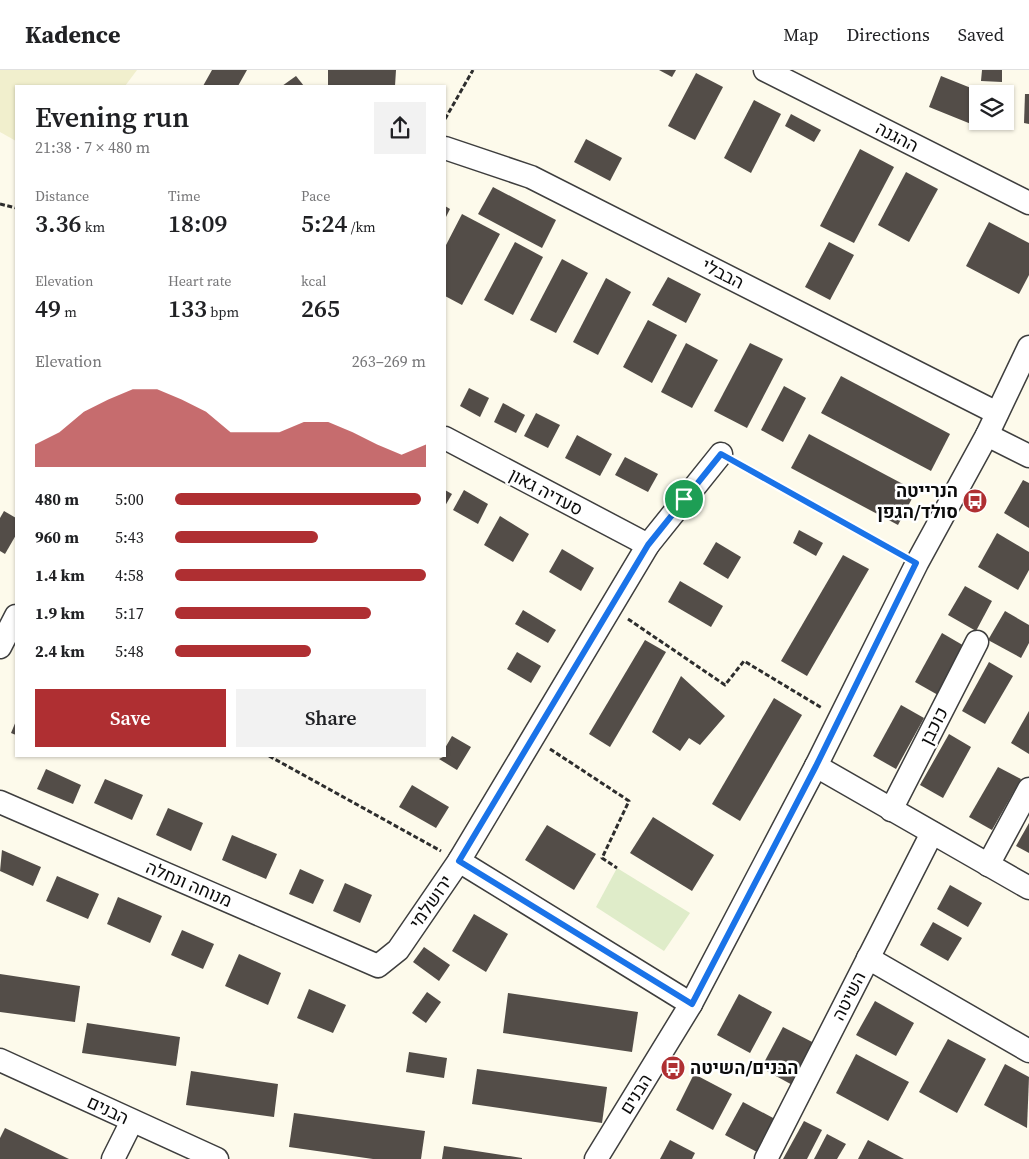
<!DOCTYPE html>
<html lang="en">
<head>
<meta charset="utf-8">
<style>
	body { margin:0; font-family:"Source Serif 4",Heebo,serif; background:#f2f2f2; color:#202124; height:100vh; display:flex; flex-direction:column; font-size:19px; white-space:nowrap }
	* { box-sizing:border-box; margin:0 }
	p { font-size:16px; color:#757577 }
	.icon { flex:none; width:28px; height:28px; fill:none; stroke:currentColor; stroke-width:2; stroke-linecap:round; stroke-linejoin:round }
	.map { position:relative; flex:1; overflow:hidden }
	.sheet { position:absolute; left:15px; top:15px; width:431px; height:672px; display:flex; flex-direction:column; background:#fff; border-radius:0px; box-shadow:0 1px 4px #0004 }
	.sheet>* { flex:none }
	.tools { position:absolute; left:969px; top:15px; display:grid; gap:10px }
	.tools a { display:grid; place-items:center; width:45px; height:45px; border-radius:0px; background:#fff; box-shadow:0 1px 4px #0004; font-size:25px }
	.pin { position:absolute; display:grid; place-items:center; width:42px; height:42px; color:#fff; margin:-21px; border:2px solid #fff; border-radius:50%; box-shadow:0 1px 5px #0007 }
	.round { display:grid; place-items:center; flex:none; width:52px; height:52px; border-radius:0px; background:#f2f2f2 }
	.summary { display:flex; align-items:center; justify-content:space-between; height:85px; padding:0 20px }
	h1 { font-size:28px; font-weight:600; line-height:38px }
	.stats { display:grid; grid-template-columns:repeat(3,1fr); gap:8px; height:85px; padding:5px 20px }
	.stats div { display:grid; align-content:center }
	.stats b { font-size:25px; font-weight:600 }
	.stats small { font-size:14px; font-weight:400 }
	.stats p { font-size:14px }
	.chart { height:140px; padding:10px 20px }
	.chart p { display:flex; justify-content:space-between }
	.chart svg { width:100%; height:90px; margin-top:5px; fill:#af2f32; opacity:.7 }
	.action { display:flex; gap:10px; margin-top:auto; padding:10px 20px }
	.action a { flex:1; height:58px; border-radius:0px; background:#af2f32; color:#fff; font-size:20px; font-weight:600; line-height:58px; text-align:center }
	.action a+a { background:#f2f2f2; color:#202124 }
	ul { padding:0 20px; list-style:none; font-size:16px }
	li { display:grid; grid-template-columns:80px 60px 1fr; align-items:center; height:38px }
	li i { height:12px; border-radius:6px; background:#af2f32 }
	header { display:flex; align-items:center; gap:30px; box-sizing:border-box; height:70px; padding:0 25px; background:#fff; border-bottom:1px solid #e0e0e0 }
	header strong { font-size:24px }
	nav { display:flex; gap:28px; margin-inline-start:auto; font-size:18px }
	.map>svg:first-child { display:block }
	.farmland { fill:#f1efcd }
	.pitch { fill:#dfecc9 }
	.building { fill:#534d48 }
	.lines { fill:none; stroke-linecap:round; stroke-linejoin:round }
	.minor-casing { stroke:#3e3e3e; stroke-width:25 }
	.path { stroke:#2d2d2d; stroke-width:3; stroke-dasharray:5 2.5; stroke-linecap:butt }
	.minor { stroke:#fff; stroke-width:22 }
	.route-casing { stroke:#fff; stroke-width:10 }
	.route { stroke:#1a73e8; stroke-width:6 }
	.labels { text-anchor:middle; stroke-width:5; stroke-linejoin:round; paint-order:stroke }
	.street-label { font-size:18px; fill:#0b0b0b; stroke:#fff }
	.poi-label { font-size:18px; font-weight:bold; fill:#0b0b0b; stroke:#fff; text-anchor:end }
</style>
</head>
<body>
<header>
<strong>Kadence</strong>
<nav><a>Map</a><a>Directions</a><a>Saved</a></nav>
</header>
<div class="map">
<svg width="1029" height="1089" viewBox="0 0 1029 1089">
	<rect width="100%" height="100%" fill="#fdfaeb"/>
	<path class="farmland" d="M0,0h137l-12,16h-109v55l-16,-9z"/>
	<path class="pitch" d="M617,798l73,45 -26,38 -68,-44z"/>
	<g class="building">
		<path d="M212,0h35l-9,16h-35z"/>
		<path d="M328,0h68l-1,16h-67z"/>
		<path d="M659,0h17l-4,7z"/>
		<path d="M982,0h20v12l-21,-1z"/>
		<path d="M696,3l27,14 -28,53 -27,-14z"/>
		<path d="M296,6l8,10h-22z"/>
		<path d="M941,6l45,18h-8v27h6l-3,7 -52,-21z"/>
		<path d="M1025,24h4v30l-5,-1z"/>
		<path d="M754,30l27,14 -30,59 -27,-15z"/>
		<path d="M791,44l30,16 -7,12 -29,-16z"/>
		<path d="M586,69l36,19 -12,23 -36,-19z"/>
		<path d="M860,79l34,18 -40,76 -34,-17z"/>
		<path d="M906,102l32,17 -29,53 -31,-17z"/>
		<path d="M493,117l63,33 -14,28 -64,-34z"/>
		<path d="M445,136l5,3 -5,10z"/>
		<path d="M462,144l38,20 -38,71 -17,-9v-49z"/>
		<path d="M989,152l40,21v32l-10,19 -53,-28z"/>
		<path d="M515,172l28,15 -30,58 -29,-15z"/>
		<path d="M829,172l25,13 -24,45 -25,-13z"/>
		<path d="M562,189l26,14 -32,60 -26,-13z"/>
		<path d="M668,207l33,17 -15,29 -34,-18z"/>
		<path d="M606,208l25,14 -33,63 -25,-13z"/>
		<path d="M648,250l29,15 -25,48 -29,-16z"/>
		<path d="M686,273l32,17 -26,48 -31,-16z"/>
		<path d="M750,273l33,16 -36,69 -33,-17z"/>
		<path d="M841,306l109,58 -19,37 -110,-58z"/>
		<path d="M784,316l22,12 -23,44 -22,-12z"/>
		<path d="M469,318l20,10 -9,19 -20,-11z"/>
		<path d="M503,333l22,12 -9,18 -22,-11z"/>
		<path d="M536,343l24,12 -12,23 -24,-12z"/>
		<path d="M809,364l107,57 -18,34 -107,-57z"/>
		<path d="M577,365l35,19 -12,22 -35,-18z"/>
		<path d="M625,387l33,17 -10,18 -33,-17z"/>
		<path d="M1023,410l6,3v45l-25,-15z"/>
		<path d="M445,420l7,4 -7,12z"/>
		<path d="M464,420l24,14 -10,20 -25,-14z"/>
		<path d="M4,441l12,7v17l-11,19 -5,-3v-33z"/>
		<path d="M500,446l29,18 -16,28 -29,-17z"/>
		<path d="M799,460l24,13 -7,13 -23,-13z"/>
		<path d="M997,463l32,19v18l-11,20 -40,-23z"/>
		<path d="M716,472l25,15 -13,22 -25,-15z"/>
		<path d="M562,479l32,19 -13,23 -32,-19z"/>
		<path d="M843,485l26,14 -62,107 -26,-15z"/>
		<path d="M680,511l43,25 -12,21 -43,-25z"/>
		<path d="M965,516l27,15 -16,30 -28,-16z"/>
		<path d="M523,540l33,20 -8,13 -33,-19z"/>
		<path d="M1005,541l24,14v18l-8,15 -33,-18z"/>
		<path d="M942,563l24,14 -28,48 -23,-13z"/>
		<path d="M645,570l21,12 -56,95 -21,-13z"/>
		<path d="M517,582l24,14 -10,17 -24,-14z"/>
		<path d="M989,592l24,14 -28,48 -23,-13z"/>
		<path d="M681,606l44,40 -25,29 -11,-7 -9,13 -28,-19z"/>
		<path d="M774,628l28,17 -62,106 -28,-17z"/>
		<path d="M901,635l23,13 -28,51 -23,-13z"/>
		<path d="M1029,641v43l-18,-11z"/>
		<path d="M16,651v14l-5,-2z"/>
		<path d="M949,664l22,13 -28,51 -23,-13z"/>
		<path d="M452,666l19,11 -14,23 -18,-11 6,-3v-8z"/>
		<path d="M998,697l23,12 -29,51 -23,-13z"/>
		<path d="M46,699l35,16 -8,19 -36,-15z"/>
		<path d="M105,709l38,16 -11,25 -38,-17z"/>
		<path d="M412,715l37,22 -13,21 -37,-21z"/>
		<path d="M168,738l35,15 -12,28 -35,-16z"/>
		<path d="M653,747l61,38 -22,36 -62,-38z"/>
		<path d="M1029,753v30l-13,-7z"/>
		<path d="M547,755l49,29 -22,36 -49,-30z"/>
		<path d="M232,765l45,19 -11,25 -44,-19z"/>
		<path d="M2,780l39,17 -8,19 -33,-15z"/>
		<path d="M300,799l24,11 -11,24 -24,-10z"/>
		<path d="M57,806l42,18 -11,25 -42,-18z"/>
		<path d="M345,813l27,12 -12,28 -27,-12z"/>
		<path d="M950,815l32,18 -14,24 -31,-18z"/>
		<path d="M118,827l44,19 -12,27 -43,-19z"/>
		<path d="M474,844l34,20 -22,38 -34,-21z"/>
		<path d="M933,852l29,16 -14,23 -28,-16z"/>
		<path d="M182,860l32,14 -11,25 -32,-14z"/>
		<path d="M424,877l26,18 -11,16 -26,-19z"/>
		<path d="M239,884l42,19 -13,32 -43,-19z"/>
		<path d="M0,904l80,12 -5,36 -75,-10z"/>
		<path d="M309,919l37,16 -13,28 -36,-15z"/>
		<path d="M427,922l14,10 -15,21 -14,-10z"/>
		<path d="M508,923l130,19 -6,40 -129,-19z"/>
		<path d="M739,924l33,18 -22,41 -33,-18z"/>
		<path d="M875,931l39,22 -18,33 -40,-21z"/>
		<path d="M87,953l93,14 -4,29 -94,-13z"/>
		<path d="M783,957l37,19 -22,42 -37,-20z"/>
		<path d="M948,969l38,20 -29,54 -38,-21z"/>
		<path d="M409,982l38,6 -3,20 -38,-6z"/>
		<path d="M856,984l53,28 -21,39 -52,-28z"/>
		<path d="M1005,994l24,13 -2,51 -43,-23z"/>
		<path d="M477,999l130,18 -5,36 -130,-19z"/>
		<path d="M191,1001l87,13 -4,33 -88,-12z"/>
		<path d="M694,1004l38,20 -19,36 -37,-20z"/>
		<path d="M743,1032l32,17 -18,33 -32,-17z"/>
		<path d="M294,1043l131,18 -4,28h-48l-84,-12z"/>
		<path d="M804,1051l18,9 -15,29h-24z"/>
		<path d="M5,1058l64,31h-69v-21z"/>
		<path d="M827,1064l19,10 -9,15h-23z"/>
		<path d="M670,1070l25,13 -3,6h-32z"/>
		<path d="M868,1070l36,19h-46z"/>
		<path d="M444,1076l78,12v1h-80z"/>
	</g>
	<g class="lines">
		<defs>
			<g id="minor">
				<path d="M765,0l264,133"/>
				<path d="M445,78l86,29 466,236"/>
				<path d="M987,365l42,21"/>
				<path d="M445,368l203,107"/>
				<path d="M0,577l16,-31"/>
				<path d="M816,696l213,122"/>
				<path d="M0,732l378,164 20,-16 61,-89 189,-316 73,-91"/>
				<path d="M891,740l86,-168"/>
				<path d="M459,791l232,143"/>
				<path d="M988,795l41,-76"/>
				<path d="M868,888l161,93"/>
				<path d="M0,990l217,99"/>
				<path d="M113,1089l19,-38"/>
				<path d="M596,1089l95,-155 125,-238 101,-203 70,-128 42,-88"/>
				<path d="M766,1089l166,-326"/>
			</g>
		</defs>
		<use href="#minor" class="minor-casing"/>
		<g class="path">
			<path d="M445,49l28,-49"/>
			<path d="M0,134l16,4"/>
			<path d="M738,394l161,89"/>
			<path d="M628,549l97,66 19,-24 78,47"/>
			<path d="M550,679l79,52 -27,57 15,10"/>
			<path d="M269,686l172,95"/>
		</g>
		<use href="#minor" class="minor"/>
	</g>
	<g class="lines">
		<defs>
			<path id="route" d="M721,384l195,109 -100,203 -124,238 -233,-143 189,-316z"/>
		</defs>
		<use href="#route" class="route-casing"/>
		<use href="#route" class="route"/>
	</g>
	<defs>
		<symbol id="bus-disc" viewBox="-11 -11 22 22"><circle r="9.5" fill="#af2f32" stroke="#fff"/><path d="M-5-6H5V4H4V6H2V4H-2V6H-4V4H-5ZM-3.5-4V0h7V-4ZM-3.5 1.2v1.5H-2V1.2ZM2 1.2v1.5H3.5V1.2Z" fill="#fff"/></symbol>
	</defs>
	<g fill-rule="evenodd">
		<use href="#bus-disc" x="961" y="417" width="28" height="28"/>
		<use href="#bus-disc" x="659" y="984" width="28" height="28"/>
	</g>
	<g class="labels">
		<g class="street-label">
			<text transform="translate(897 67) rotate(27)" y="6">ההגנה</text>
			<text transform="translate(723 204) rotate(27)" y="6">הבבלי</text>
			<text transform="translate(546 422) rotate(28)" y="6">סעדיה גאון</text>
			<text transform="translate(934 656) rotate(-63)" y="6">כוכבן</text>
			<text transform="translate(189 814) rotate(23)" y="6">מנוחה ונחלה</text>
			<text transform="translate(431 832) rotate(-55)" y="6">ירושלמי</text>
			<text transform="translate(849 926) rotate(-63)" y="6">השיטה</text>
			<text transform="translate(636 1024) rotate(-58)" y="6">הבנים</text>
			<text transform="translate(108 1040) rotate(25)" y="6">הבנים</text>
		</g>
		<g class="poi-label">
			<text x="958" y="427">הנרייטה<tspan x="958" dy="21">סולד/הגפן</tspan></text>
			<text x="690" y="1004" text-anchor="start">הבנים/השיטה</text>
		</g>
	</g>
</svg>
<div class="tools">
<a><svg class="icon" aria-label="layers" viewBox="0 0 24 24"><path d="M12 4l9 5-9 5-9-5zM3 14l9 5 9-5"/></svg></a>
</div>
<div class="pin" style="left:684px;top:429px;background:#1e9e55"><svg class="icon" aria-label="arrive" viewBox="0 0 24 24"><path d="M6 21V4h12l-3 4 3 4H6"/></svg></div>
<section class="sheet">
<div class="summary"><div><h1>Evening run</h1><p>21:38 · 7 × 480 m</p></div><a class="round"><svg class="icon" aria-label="share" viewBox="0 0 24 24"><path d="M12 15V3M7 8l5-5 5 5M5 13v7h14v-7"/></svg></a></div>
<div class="stats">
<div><p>Distance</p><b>3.36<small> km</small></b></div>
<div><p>Time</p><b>18:09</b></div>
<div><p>Pace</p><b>5:24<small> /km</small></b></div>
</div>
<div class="stats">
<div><p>Elevation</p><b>49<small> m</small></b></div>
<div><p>Heart rate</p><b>133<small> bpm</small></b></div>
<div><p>kcal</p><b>265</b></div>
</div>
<div class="chart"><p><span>Elevation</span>263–269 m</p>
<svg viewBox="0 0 160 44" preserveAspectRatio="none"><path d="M0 44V33L10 27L20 17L30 11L40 6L50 6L60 11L70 17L80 27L90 27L100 27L110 22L120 22L130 27L140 33L150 38L160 33V44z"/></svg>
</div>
<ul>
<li><b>480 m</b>5:00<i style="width:98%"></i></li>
<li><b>960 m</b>5:43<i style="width:57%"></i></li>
<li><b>1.4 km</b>4:58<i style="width:100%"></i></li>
<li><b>1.9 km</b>5:17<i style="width:78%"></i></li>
<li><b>2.4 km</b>5:48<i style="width:54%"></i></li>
</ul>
<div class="action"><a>Save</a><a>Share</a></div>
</section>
</div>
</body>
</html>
